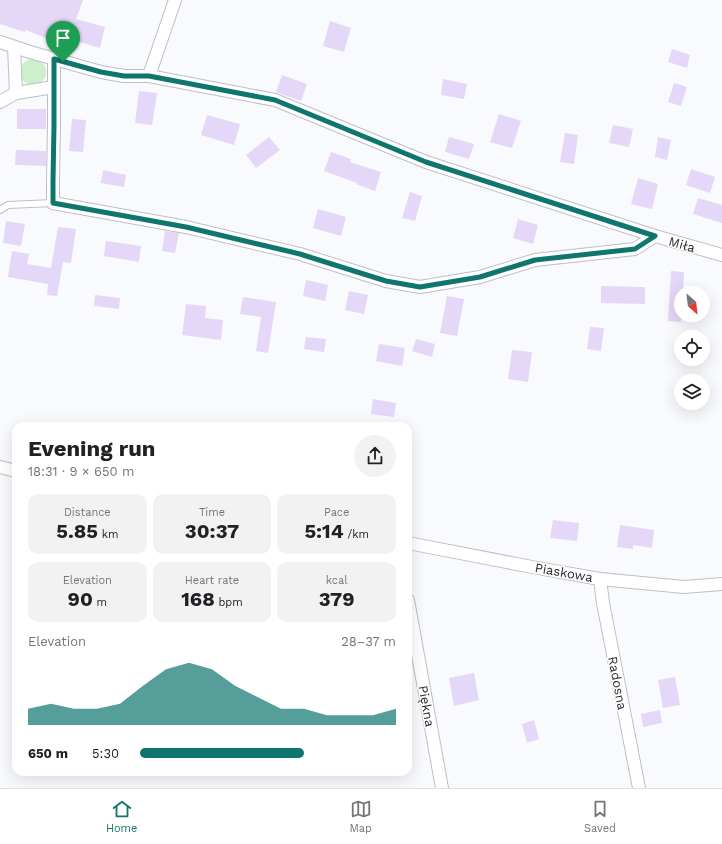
<!DOCTYPE html>
<html lang="en">
<head>
<meta charset="utf-8">
<style>
	body { margin:0; font-family:"Work Sans",sans-serif; background:#f2f2f2; color:#202124; height:100vh; display:flex; flex-direction:column; font-size:15px; white-space:nowrap }
	* { box-sizing:border-box; margin:0 }
	p { font-size:13px; color:#757577 }
	.icon { flex:none; width:22px; height:22px; fill:none; stroke:currentColor; stroke-width:2; stroke-linecap:round; stroke-linejoin:round }
	.map { position:relative; flex:1; overflow:hidden }
	.side { position:absolute; left:12px; top:422px; width:400px; height:354px; display:flex; flex-direction:column; background:#fff; border-radius:12px; box-shadow:0 4px 16px #0002 }
	.side>* { flex:none }
	.needle { width:26px; rotate:152deg }
	.buttons { position:absolute; left:674px; top:286px; display:grid; gap:8px }
	.buttons a { display:grid; place-items:center; width:36px; height:36px; border-radius:50%; background:#fff; box-shadow:0 4px 16px #0002; font-size:20px }
	.pin { position:absolute; display:grid; place-items:center; width:34px; height:34px; color:#fff; margin:-41px -17px; border-radius:50% 50% 50% 0; rotate:-45deg; box-shadow:0 0 4px #0007 }
	.pin .icon { rotate:45deg }
	.round { display:grid; place-items:center; flex:none; width:42px; height:42px; border-radius:21px; background:#f2f2f2 }
	.overview { display:flex; align-items:center; justify-content:space-between; height:68px; padding:0 16px }
	h1 { font-size:22px; font-weight:700; line-height:30px }
	.figures { display:grid; grid-template-columns:repeat(3,1fr); gap:6px; height:68px; padding:4px 16px }
	.figures div { display:grid; align-content:center; border-radius:10px; background:#f2f2f2; text-align:center }
	.figures b { font-size:20px; font-weight:700 }
	.figures small { font-size:11px; font-weight:400 }
	.figures p { font-size:11px }
	.chart { height:112px; padding:8px 16px }
	.chart p { display:flex; justify-content:space-between }
	.chart svg { width:100%; height:72px; margin-top:4px; fill:#0f766e; opacity:.7 }
	ul { padding:0 16px; list-style:none; font-size:13px }
	li { display:grid; grid-template-columns:64px 48px 1fr; align-items:center; height:30px }
	li i { height:10px; border-radius:5px; background:#0f766e }
	.tab-bar { display:flex; justify-content:space-around; align-items:center; height:56px; border-top:1px solid #e0e0e0; background:#fff; font-size:11px; color:#757577 }
	.tab-bar a { display:grid; justify-items:center; gap:2px }
	.tab-bar .current { color:#0f766e }
	.map>svg:first-child { display:block }
	.green { fill:#cdefcb }
	.building { fill:#e5d7f7 }
	.lines { fill:none; stroke-linecap:round; stroke-linejoin:round }
	.service-casing { stroke:#bebfc6; stroke-width:8 }
	.minor-casing { stroke:#bebfc6; stroke-width:14 }
	.service { stroke:#fff; stroke-width:6 }
	.minor { stroke:#fff; stroke-width:12 }
	.route-casing { stroke:#fff; stroke-width:8 }
	.route { stroke:#0f766e; stroke-width:5 }
	.labels { text-anchor:middle; stroke-width:3; stroke-linejoin:round; paint-order:stroke }
	.street-label { font-size:13px; fill:#2a2b2d; stroke:#fff }
</style>
</head>
<body>
<div class="map">
<svg width="722" height="788" viewBox="0 0 722 788">
	<rect width="100%" height="100%" fill="#f9fafe"/>
	<circle class="green" cx="33" cy="72" r="13"/>
	<g class="building">
		<path d="M0,0h83l-7,19 29,8 -5,21 -44,-13 -3,6 -27,-11 -1,2 -25,-8z"/>
		<path d="M330,21l21,7 -7,24 -21,-6z"/>
		<path d="M672,49l18,6 -3,13 -19,-6z"/>
		<path d="M282,75l25,9 -6,17 -25,-9z"/>
		<path d="M443,79l24,5 -3,15 -23,-4z"/>
		<path d="M674,83l13,4 -6,19 -13,-4z"/>
		<path d="M139,91l18,2 -5,32 -17,-2z"/>
		<rect x="17" y="109" width="29" height="20"/>
		<path d="M499,114l22,7 -9,27 -22,-6z"/>
		<path d="M207,115l33,9 -6,21 -33,-10z"/>
		<path d="M72,119l14,1 -3,32 -14,-1z"/>
		<path d="M613,125l20,4 -4,18 -20,-4z"/>
		<path d="M565,133l13,2 -4,29 -14,-2z"/>
		<path d="M269,137l11,13 -24,18 -10,-13z"/>
		<path d="M449,137l25,7 -5,15 -24,-7z"/>
		<path d="M658,137l13,3 -4,20 -12,-3z"/>
		<path d="M16,150l30,1v15l-31,-1z"/>
		<path d="M331,152l20,7 -1,3 31,10 -6,19 -19,-7 1,-1 -33,-12z"/>
		<path d="M691,169l24,8 -5,16 -24,-8z"/>
		<path d="M103,170l23,5 -2,12 -23,-4z"/>
		<path d="M638,178l20,6 -6,25 -21,-5z"/>
		<path d="M410,192l12,4 -7,25 -13,-3z"/>
		<path d="M698,198l24,7v18l-29,-9z"/>
		<path d="M318,209l28,8 -5,19 -28,-8z"/>
		<path d="M518,219l20,6 -5,19 -20,-6z"/>
		<path d="M6,221l19,3 -4,22 -18,-3z"/>
		<path d="M58,227l18,2 -5,34 -8,-1 -6,34 -10,-1 1,-11 -40,-7 4,-26 17,3 -2,10 24,4z"/>
		<path d="M165,231l14,2 -4,20 -13,-2z"/>
		<path d="M106,241l35,5 -2,16 -35,-6z"/>
		<path d="M671,271l13,1 -1,21h-2v29l-13,-1z"/>
		<path d="M306,280l22,5 -3,16 -22,-5z"/>
		<path d="M601,286l44,1v17l-44,-1z"/>
		<path d="M349,291l19,4 -4,19 -19,-4z"/>
		<path d="M95,295l25,3 -1,11 -25,-3z"/>
		<path d="M447,296l17,3 -7,37 -17,-3z"/>
		<path d="M243,297l33,5 -8,51 -12,-2 5,-34 -21,-3z"/>
		<path d="M186,304l20,2 -1,12 18,2 -2,20 -39,-5z"/>
		<path d="M590,327l14,1 -3,23 -14,-2z"/>
		<path d="M306,337l20,2 -2,13 -20,-3z"/>
		<path d="M416,339l19,5 -3,13 -20,-6z"/>
		<path d="M379,344l26,4 -3,18 -26,-5z"/>
		<path d="M512,350l20,2 -4,30 -20,-3z"/>
		<path d="M373,399l23,4 -2,14 -23,-3z"/>
		<path d="M553,520l26,3 -2,18 -27,-3z"/>
		<path d="M620,525l34,5 -2,18 -19,-3v4l-16,-2z"/>
		<path d="M474,673l5,27 -25,6 -5,-28z"/>
		<path d="M675,677l5,28 -17,3 -5,-28z"/>
		<path d="M660,710l2,13 -19,4 -2,-13z"/>
		<path d="M534,720l5,19 -12,4 -5,-19z"/>
	</g>
	<g class="lines">
		<defs>
			<path id="service" d="M0,210l8,-5 45,-2"/>
			<g id="minor">
				<path d="M0,42l30,10 71,20 23,4h25l126,24 151,62 229,74 67,19"/>
				<path d="M54,59v66l-1,56v22l133,24 114,27 86,27 34,6 60,-10 55,-17 100,-11 20,-13"/>
				<path d="M149,76l26,-76"/>
				<path d="M16,93l38,-6"/>
				<path d="M0,102l16,-9 -2,-46"/>
				<path d="M0,467l16,4"/>
				<path d="M408,543l124,24 68,12 84,8 38,-3"/>
				<path d="M600,579l3,24 36,185"/>
				<path d="M408,600l34,188"/>
			</g>
		</defs>
		<use href="#service" class="service-casing"/>
		<use href="#minor" class="minor-casing"/>
		<use href="#service" class="service"/>
		<use href="#minor" class="minor"/>
	</g>
	<g class="lines">
		<defs>
			<path id="route" d="M54,59l47,13 23,4h25l126,24 151,62 229,74 -20,13 -100,11 -55,17 -60,10 -34,-6 -86,-27 -114,-27 -133,-24v-22l1,-56z"/>
		</defs>
		<use href="#route" class="route-casing"/>
		<use href="#route" class="route"/>
	</g>
	<g class="labels">
		<g class="street-label">
			<text transform="translate(682 244) rotate(16)" y="5">Miła</text>
			<text transform="translate(564 572) rotate(10)" y="5">Piaskowa</text>
			<text transform="translate(618 683) rotate(79)" y="5">Radosna</text>
			<text transform="translate(427 706) rotate(80)" y="5">Piękna</text>
		</g>
	</g>
</svg>
<div class="buttons">
<a><svg class="needle" viewBox="-14 -14 28 28"><path d="M0-13l5 13h-10z" fill="#e53935"/><path d="M0 13l5-13h-10z" fill="#757577"/></svg></a>
<a><svg class="icon" aria-label="locate" viewBox="0 0 24 24"><circle cx="12" cy="12" r="6"/><path d="M12 2v4M12 18v4M2 12h4M18 12h4"/></svg></a>
<a><svg class="icon" aria-label="layers" viewBox="0 0 24 24"><path d="M12 4l9 5-9 5-9-5zM3 14l9 5 9-5"/></svg></a>
</div>
<div class="pin" style="left:63px;top:62px;background:#1e9e55"><svg class="icon" aria-label="arrive" viewBox="0 0 24 24"><path d="M6 21V4h12l-3 4 3 4H6"/></svg></div>
<section class="side">
<div class="overview"><div><h1>Evening run</h1><p>18:31 · 9 × 650 m</p></div><a class="round"><svg class="icon" aria-label="share" viewBox="0 0 24 24"><path d="M12 15V3M7 8l5-5 5 5M5 13v7h14v-7"/></svg></a></div>
<div class="figures">
<div><p>Distance</p><b>5.85<small> km</small></b></div>
<div><p>Time</p><b>30:37</b></div>
<div><p>Pace</p><b>5:14<small> /km</small></b></div>
</div>
<div class="figures">
<div><p>Elevation</p><b>90<small> m</small></b></div>
<div><p>Heart rate</p><b>168<small> bpm</small></b></div>
<div><p>kcal</p><b>379</b></div>
</div>
<div class="chart"><p><span>Elevation</span>28–37 m</p>
<svg viewBox="0 0 160 44" preserveAspectRatio="none"><path d="M0 44V34L10 31L20 34L30 34L40 31L50 20L60 10L70 6L80 10L90 20L100 27L110 34L120 34L130 38L140 38L150 38L160 34V44z"/></svg>
</div>
<ul>
<li><b>650 m</b>5:30<i style="width:64%"></i></li>
</ul>
</section>
</div>
<nav class="tab-bar">
<a class="current"><svg class="icon" aria-label="home" viewBox="0 0 24 24"><path d="M3 11l9-7 9 7M6 9v11h12V9"/></svg>Home</a>
<a><svg class="icon" aria-label="map" viewBox="0 0 24 24"><path d="M3 6l6-2 6 2 6-2v14l-6 2-6-2-6 2zM9 4v14M15 6v14"/></svg>Map</a>
<a><svg class="icon" aria-label="saved" viewBox="0 0 24 24"><path d="M7 4h10v16l-5-4-5 4z"/></svg>Saved</a>
</nav>
</body>
</html>
